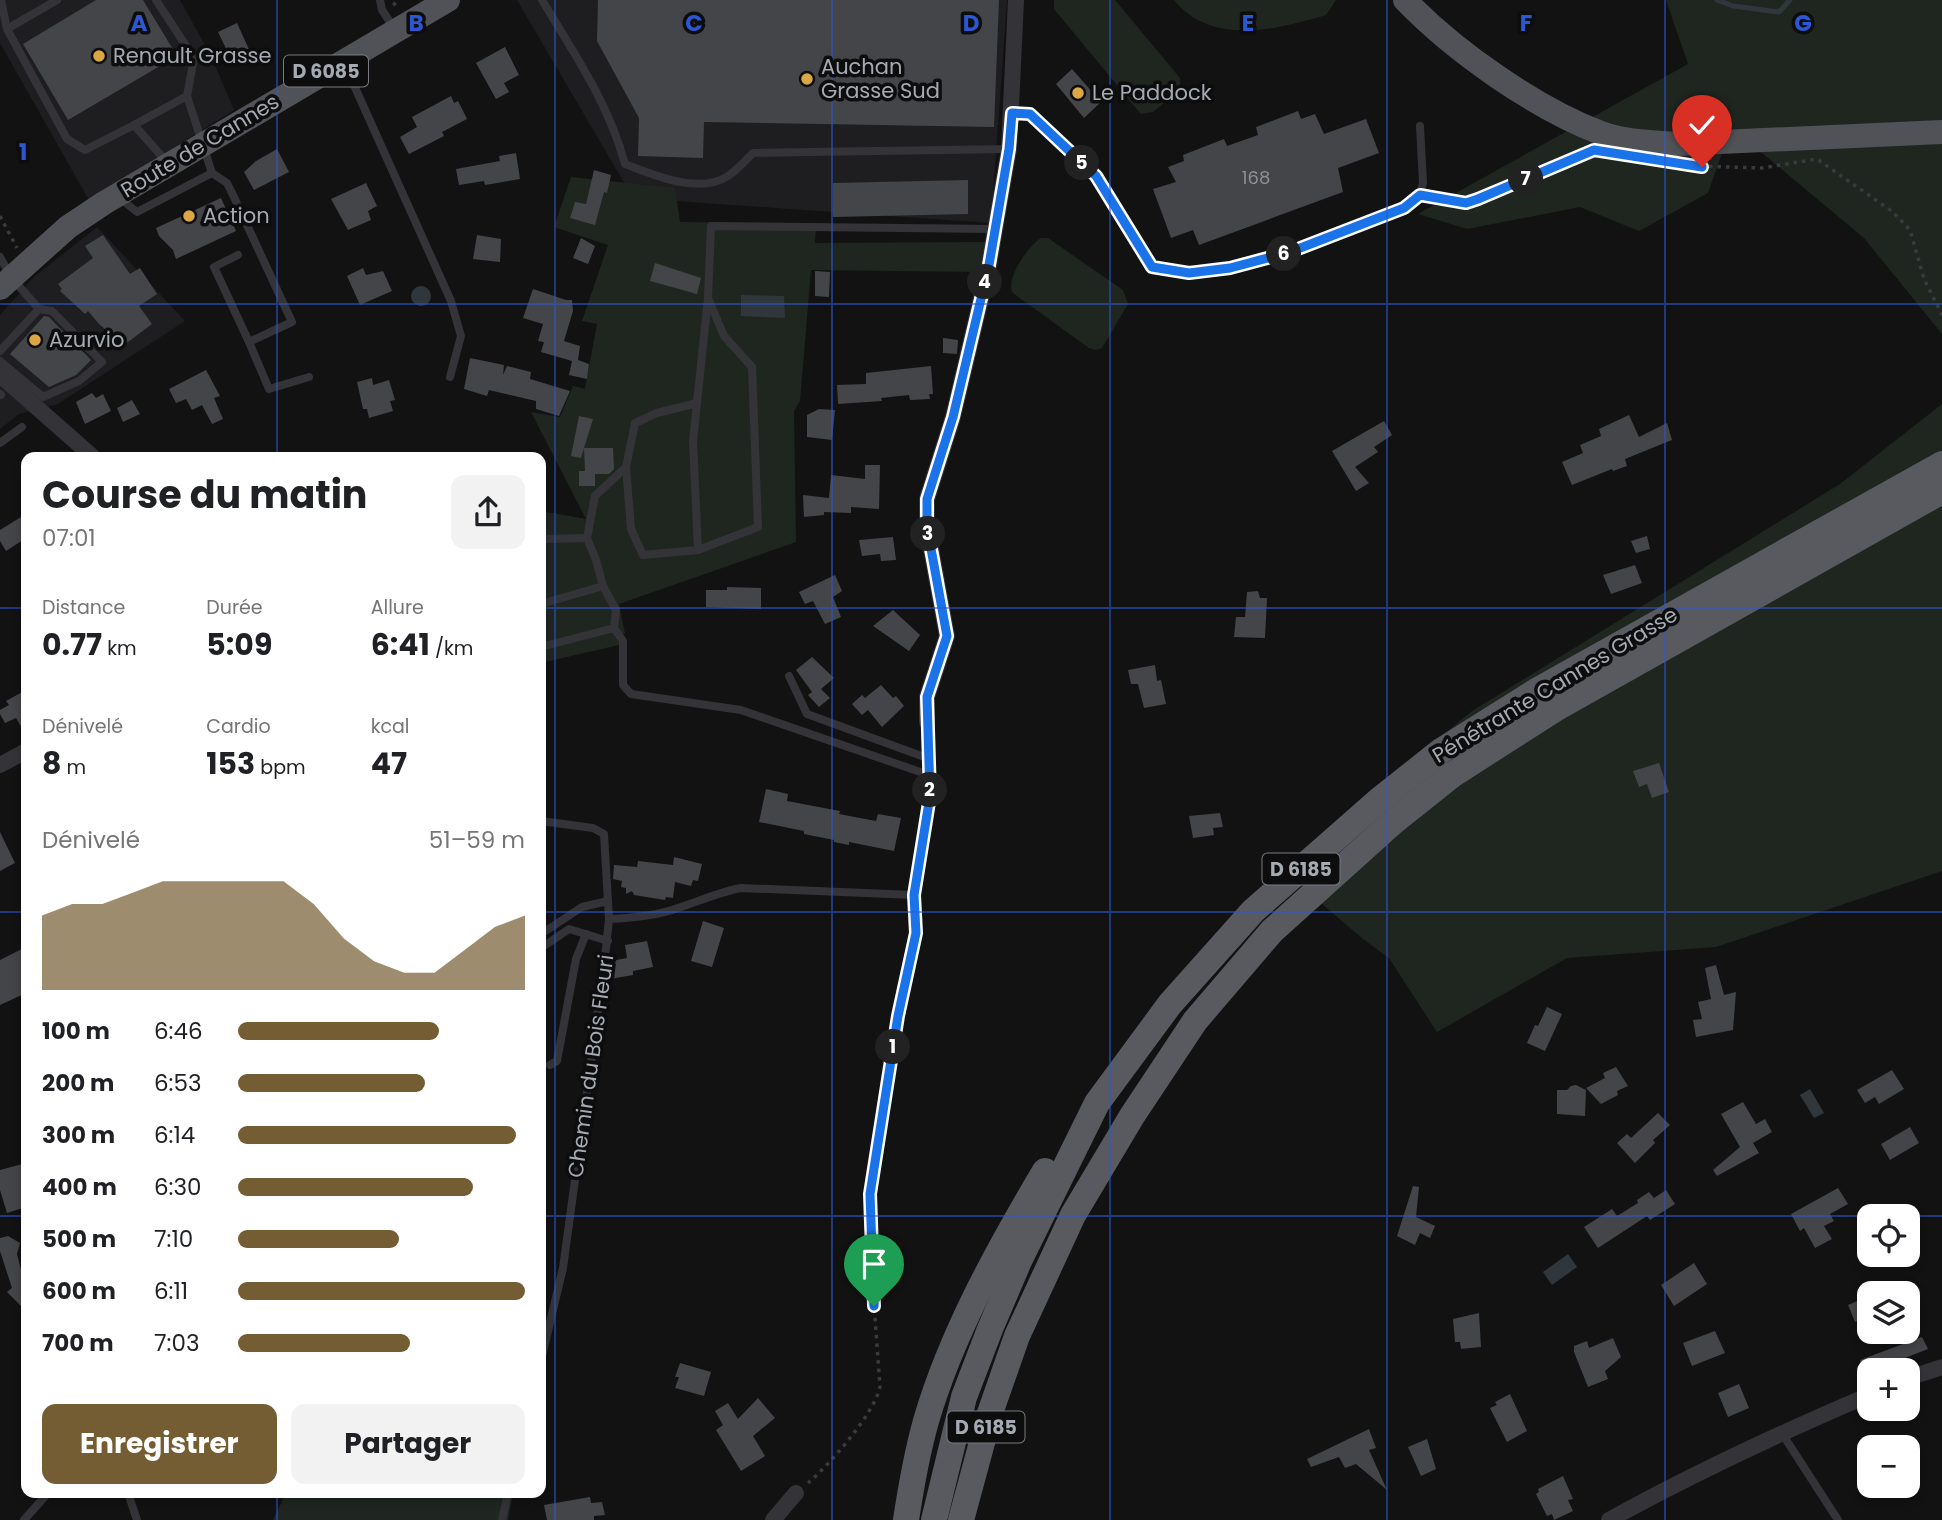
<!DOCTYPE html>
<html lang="fr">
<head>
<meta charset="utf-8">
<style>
	body { margin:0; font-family:Poppins,sans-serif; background:#f2f2f2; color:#202124; height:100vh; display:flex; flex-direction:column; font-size:26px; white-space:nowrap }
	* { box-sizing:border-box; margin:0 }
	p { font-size:23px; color:#757577 }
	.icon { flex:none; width:38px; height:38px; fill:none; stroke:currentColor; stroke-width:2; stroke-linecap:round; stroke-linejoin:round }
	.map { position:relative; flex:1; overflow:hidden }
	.side { position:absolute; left:21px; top:452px; width:525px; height:1046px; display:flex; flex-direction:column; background:#fff; border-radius:14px; box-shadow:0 4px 10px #0003 }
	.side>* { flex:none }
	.controls { position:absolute; left:1857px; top:1204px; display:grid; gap:14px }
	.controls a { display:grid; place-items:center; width:63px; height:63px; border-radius:14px; background:#fff; box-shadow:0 4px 10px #0003; font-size:35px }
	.pin { position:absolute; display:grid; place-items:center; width:60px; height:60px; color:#fff; margin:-72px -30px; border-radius:50% 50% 50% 0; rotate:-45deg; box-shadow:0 0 7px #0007 }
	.pin .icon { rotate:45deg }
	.km { position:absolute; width:35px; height:35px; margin:-18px; border-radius:50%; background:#222; color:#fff; font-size:19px; line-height:35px; text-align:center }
	.round { display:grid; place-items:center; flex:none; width:74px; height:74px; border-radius:14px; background:#f2f2f2 }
	.headline { display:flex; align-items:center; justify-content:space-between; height:119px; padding:0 21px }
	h1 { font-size:38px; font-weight:700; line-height:52px }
	.metrics { display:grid; grid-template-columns:repeat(3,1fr); gap:10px; height:119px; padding:7px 21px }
	.metrics div { display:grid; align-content:center }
	.metrics b { font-size:30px; font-weight:700 }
	.metrics small { font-size:19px; font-weight:400 }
	.metrics p { font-size:19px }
	.chart { height:196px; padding:14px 21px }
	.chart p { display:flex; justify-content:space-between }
	.chart svg { width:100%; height:126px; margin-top:7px; fill:#745d32; opacity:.7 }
	.primary-button { display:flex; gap:14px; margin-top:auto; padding:14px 21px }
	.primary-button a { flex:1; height:80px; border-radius:14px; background:#745d32; color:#fff; font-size:28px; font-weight:700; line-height:80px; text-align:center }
	.primary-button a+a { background:#f2f2f2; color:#202124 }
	ul { padding:0 21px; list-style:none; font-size:23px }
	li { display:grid; grid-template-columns:112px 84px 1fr; align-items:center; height:52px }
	li i { height:18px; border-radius:9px; background:#745d32 }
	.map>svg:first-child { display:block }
	.built { fill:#1e1e20 }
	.green { fill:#1f2620 }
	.water { fill:#2f373c }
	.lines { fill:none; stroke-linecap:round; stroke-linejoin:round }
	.stream { stroke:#2f373c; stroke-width:5 }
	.building { fill:#444548 }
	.path { stroke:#3a3b3f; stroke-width:3.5; stroke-dasharray:3.5 5; stroke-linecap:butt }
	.service { stroke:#343438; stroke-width:8 }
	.minor { stroke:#343438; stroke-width:16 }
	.primary { stroke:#505257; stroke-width:24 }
	.trunk { stroke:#585a60; stroke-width:26 }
	.route-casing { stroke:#fff; stroke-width:14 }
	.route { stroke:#1a73e8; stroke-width:9 }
	.grid { fill:none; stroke:#2b57d4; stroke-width:2; stroke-opacity:0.55 }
	.poi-dot { fill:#daa744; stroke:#0d0d0e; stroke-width:2.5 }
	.labels { text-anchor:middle; stroke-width:7; stroke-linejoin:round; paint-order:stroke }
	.number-label { font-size:18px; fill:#8d9098 }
	.shield { fill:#0d0d0e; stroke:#777a81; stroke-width:2 }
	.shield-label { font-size:19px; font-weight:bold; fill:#a5a9b2 }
	.poi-label { font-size:21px; fill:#a5a9b2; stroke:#0d0d0e; text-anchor:start }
	.street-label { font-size:21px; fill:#a5a9b2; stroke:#0d0d0e }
	.grid-label { font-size:23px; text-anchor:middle; font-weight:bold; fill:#2b57d4; stroke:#0d0d0e; stroke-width:7; stroke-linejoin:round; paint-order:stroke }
</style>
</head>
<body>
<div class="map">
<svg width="1942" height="1520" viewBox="0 0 1942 1520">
	<rect width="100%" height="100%" fill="#121213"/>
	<g class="built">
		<path d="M0,0h180l31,56 23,54 -145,90 -89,-157z"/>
		<path d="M517,0h490l-16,223 -358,-25z"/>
		<path d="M97,227l88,94 -127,83 -39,10 -19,15v-114l34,-38z"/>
	</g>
	<g class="green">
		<path d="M1054,0h61l65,78v12l-27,22 -12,2 -87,-105z"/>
		<path d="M1174,0h162l-10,15c-50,15 -115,31 -152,-15z"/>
		<path d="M1666,0h276v334l-78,-96 -133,-111 -23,66 -69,38 -59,-24 -113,22 -49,-15 270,-150z"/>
		<path d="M571,177l104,11 5,34 136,2 -1,19 172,-1 -5,30 -171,-2 -11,131 -6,10 2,131 -177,62 6,30h-6v11l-78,18v-152l45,8 -55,-107 29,5 13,-31 12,3 12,-65 -15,-3 26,-76 -54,-18z"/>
		<path d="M1041,238h7l75,52 5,14 -26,44 -6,2 -7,-2 -76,-55c-9,-13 16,-48 28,-55z"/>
		<path d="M1942,404v467l-226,76 -149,11 -130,74 -48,-74 -26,-19 -83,-71 192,-157 368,-227z"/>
		<path d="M286,1493h227l-5,27h-235z"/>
	</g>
	<g class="water">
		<circle cx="421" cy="296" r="10"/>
		<path d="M741,295l43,1 1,22 -44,-2z"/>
		<path d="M1810,1089l14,24 -10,5 -14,-23z"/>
		<path d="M1568,1254l9,13 -25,18 -9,-13z"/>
	</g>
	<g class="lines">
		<path class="stream" d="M1717,0l16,6 46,6 11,-12"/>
	</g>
	<g class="building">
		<path d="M96,0h47l34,56 -109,64 -45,-76z"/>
		<path d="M598,0h401l-5,127 -290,-5 -1,36 -65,-2 1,-38 -42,-77z"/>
		<path d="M237,23l15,33 -18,9 -16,-33z"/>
		<path d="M505,47l14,28 -15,8 5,9 -13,7 -20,-36z"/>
		<path d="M1072,69l29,33 -17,16 -28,-34z"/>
		<path d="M451,96l3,7 4,-2 9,18 -25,13 2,4 -35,18 -9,-17 17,-10 -5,-10z"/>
		<path d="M1298,111l3,8 14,-5 9,20 42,-15 13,34 -41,15 5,24 -144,53 -6,-15 -22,8 -18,-49 23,-7 -8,-15 16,-6 -1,-6 41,-16 3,7 31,-11 -2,-8z"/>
		<path d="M277,149l12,23 -35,18 -10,-18 12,-11z"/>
		<path d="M516,153l4,26 -35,6 -1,-4 -25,4 -3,-16 44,-8 -1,-5z"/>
		<path d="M594,170l17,5 -4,18 -3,-1 -9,33 -25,-7 5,-16 11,2z"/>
		<path d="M968,180v34l-135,3v-34z"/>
		<path d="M366,183l11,23 -9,5 3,9 -23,10 -17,-31z"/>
		<path d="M221,198l15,33 -60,28 -3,-9 -14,-14 -3,-8z"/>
		<path d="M103,235l27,39 10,-6 17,26 -18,12 13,18 -28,21 -25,-21 -11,-13 -3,3 -25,-23 2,-2 -4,-5 35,-26 -8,-12z"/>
		<path d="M477,235l24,4 -1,23 -27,-3z"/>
		<path d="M581,238l14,8 -7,18 -15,-6z"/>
		<path d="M655,263l46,15 -4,16 -47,-13z"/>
		<path d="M363,268l3,7 17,-4 9,20 -32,14 -13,-29z"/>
		<path d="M815,271l15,1 -1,25 -14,-1z"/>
		<path d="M533,289l33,11h6l1,11 -9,30 16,5 -2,14 11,4 -2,15 -18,-4 3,-14 -31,-9 3,-10 -6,-1 5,-17 -20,-6z"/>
		<path d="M44,316l5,1 42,43 -15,15 -27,12 -39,-33z"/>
		<path d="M943,338l15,2 -1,14 -14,-1z"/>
		<path d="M470,358l34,7 -1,10 4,-9 24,6 -1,7 40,12 -11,25 -23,-7v-8l-47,-11 -2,6 -23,-7z"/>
		<path d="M931,366l2,28h-4l1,5 -20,1 -1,-5 -28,3 1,3 -44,3 -1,-19 29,-1v-11z"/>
		<path d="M206,370l14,26 -6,2 9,21 -11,5 -10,-19 -10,5 -6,-11 -10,4 -7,-14z"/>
		<path d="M372,378l1,7 16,-5 6,20 -5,1 3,10 -24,7 -2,-9h-4l-6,-27z"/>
		<path d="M92,393l4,5 7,-4 8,17 -26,13 -9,-22z"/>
		<path d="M132,400l8,14 -17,8 -6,-14z"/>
		<path d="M819,409l16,1 -3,30 -25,-3v-22z"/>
		<path d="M1629,415l10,22 28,-14 5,17 -47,19 2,7 -14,5 -1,-2 -40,16 -10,-23 21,-9 -3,-8 21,-9 -2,-7z"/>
		<path d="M579,416l14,3 -9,29h29l1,21 -5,5h-14v12h-16v-15h6l-1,-23 -3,10 -10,-2z"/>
		<path d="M1384,421l8,14 -18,12 4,5 -23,15 14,16 -13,8 -24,-40z"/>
		<path d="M865,465h15l-1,44 -28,-2v6l-27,-1v3l-20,2 -1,-22 26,3 2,-23 34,4z"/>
		<path d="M26,514v24l-20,13 -6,-10v-11z"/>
		<path d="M1647,536l3,13 -14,4 -5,-12z"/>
		<path d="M893,537l3,23 -15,1 -1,-7 -18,2 -3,-16z"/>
		<path d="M1635,565l7,18 -31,11 -8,-19z"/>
		<path d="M835,575l7,16 -9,6 8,20 -16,7 -12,-23 -8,3 -6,-12z"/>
		<path d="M727,587l34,1v21l-55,-2v-17h21z"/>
		<path d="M1258,591l2,7h7l-2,40 -31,-1 2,-20h9l2,-25z"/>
		<path d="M893,610l27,25 -11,16 -36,-25z"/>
		<path d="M812,657l22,21 -13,11 9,9 -11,9 -11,-12 4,-3 -16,-22z"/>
		<path d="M1155,665l2,16 4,-1 5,24 -22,4 -6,-24h-7l-3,-14z"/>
		<path d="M881,685l12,13 3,-2 8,10 -22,21 -14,-17 -6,5 -10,-11 10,-9 3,3z"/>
		<path d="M26,690v45l-10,-17 -11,5 -5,-9v-4l9,-5 -3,-4z"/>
		<path d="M1659,763l10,29 -17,6 -5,-14 -8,3 -6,-16z"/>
		<path d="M766,789l22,5 -1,7 53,10 -1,3 37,7 2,-7 23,4 -7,33 -45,-9v3l-15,-3v-2l-30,-6v-3l-45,-9z"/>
		<path d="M1220,813l3,14 -10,1 1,7 -21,3 -4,-22z"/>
		<path d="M0,832l15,31 -15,8z"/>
		<path d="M674,857l28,7 -4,17 -5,-1 -2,6 -16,-4 -2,16 -7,-1 -1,3 -31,-5 -2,-4 -6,3v-6l-5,-1 1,-6 -9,-2 1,-14 23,2 1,-6 35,4z"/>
		<path d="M703,921l21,7 -12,39 -21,-6z"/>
		<path d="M647,941l6,26 -20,4v4l-23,4 1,-18 16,-3 -2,-13z"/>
		<path d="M26,947v46l-26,12v-45z"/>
		<path d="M1716,965l8,30 12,-3 -3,38 -37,7 -3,-17 9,-1 -4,-17 13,-3 -6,-31z"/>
		<path d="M1547,1007l15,7 -17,37 -18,-8 8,-18 3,1z"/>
		<path d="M1616,1067l12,19 -11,5 1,4 -17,9 -15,-16 19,-10 -2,-5z"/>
		<path d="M1892,1070l12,19 -25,15 -4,-7 -10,6 -8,-13z"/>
		<path d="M1576,1085l10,5 -1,26 -28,-2v-24h10l4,-4z"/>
		<path d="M1743,1102l13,22 9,-5 7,13 -19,11 6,10 -42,23 -4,-6 27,-23 -19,-33z"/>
		<path d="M1658,1113l12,12 -17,15 2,3 -20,20 -18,-20 10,-9 4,4z"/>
		<path d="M1910,1127l9,16 -29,17 -9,-16z"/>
		<path d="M26,1163v44l-19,6 -7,-23v-20z"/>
		<path d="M1413,1186l6,1 -3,30 19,9 -5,12 -10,-5 -5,12 -18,-9z"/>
		<path d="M1838,1188l10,16 -18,10 4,7 -10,5 8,13 -17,9 -11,-20 -4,3 -9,-17z"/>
		<path d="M1666,1190l9,14 -25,16 -3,-4 -49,32 -14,-21 28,-18 5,7 21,-13 -1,-3 12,-8 5,6z"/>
		<path d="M8,1236l12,7 -3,11 5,20 4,4v33l-19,-19 5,-4 -12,-37v-13z"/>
		<path d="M1694,1263l13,21 -33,22 -13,-21z"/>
		<path d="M1869,1296v20l-14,6 -7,-17z"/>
		<path d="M1479,1313l2,34 -20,2 -1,-7h-5l-2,-23z"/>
		<path d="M1715,1331l10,22 -33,13 -9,-23z"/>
		<path d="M1922,1337l6,12 -64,25 -4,-14z"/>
		<path d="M1613,1338l8,19 -16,14 3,8 -20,8 -14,-35v-6l13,-5 2,7z"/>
		<path d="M680,1363l31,9 -7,24 -29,-8 4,-11h-4z"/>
		<path d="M1739,1384l10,24 -21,9 -10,-24z"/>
		<path d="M1510,1394l17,37 -20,11 -17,-34 7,-3 -2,-3z"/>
		<path d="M758,1398l17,20 -22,18 12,20 -24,15 -25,-41 7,-5 -8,-14 13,-8 10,16z"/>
		<path d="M1369,1429l7,19 -7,2 18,40 -31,-26 -11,4 -6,-11 -28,10 -4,-8z"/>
		<path d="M1427,1439l9,30 -15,7 -13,-29z"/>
		<path d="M1563,1476l10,23 -5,1 5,11 -19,9 -2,-6 -5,2 -11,-22 3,-2 -1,-3z"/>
		<path d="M590,1497l1,6 11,-1 3,13 -11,1v4h-47l-3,-15z"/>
	</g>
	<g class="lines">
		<g class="path">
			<path d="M393,5l7,-5"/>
			<path d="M1692,166l70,2 55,-9 76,53 17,18 14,49 18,36"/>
			<path d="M1431,197l35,6 125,-52"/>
			<path d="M0,216l17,32"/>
			<path d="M916,883l14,-87 -1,-9"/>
			<path d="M808,1483c22,-19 66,-69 72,-96l-9,-124 -1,-69 28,-178 18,-82 -2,-30"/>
		</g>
		<g class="service">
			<path d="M1,0l6,29"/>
			<path d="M57,0l-50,29 60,110 18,11 49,-25 32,36"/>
			<path d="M156,0l38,58 -7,38 25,77 15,10 7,14 58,125 -43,20 20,47 40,-12"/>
			<path d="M380,0l2,10 12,18"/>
			<path d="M542,0c32,53 67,104 83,164 29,11 74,31 103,12 9,-6 17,-15 25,-23l256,-4"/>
			<path d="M344,63l107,238 10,35 -11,41"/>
			<path d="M1012,113l18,1 66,62 56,91 37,6 41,-5 60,-16 114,-44 16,-13 3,-12 -3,-57"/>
			<path d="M134,125l53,-29"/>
			<path d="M121,199l16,13 75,-39"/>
			<path d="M238,255l-24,12 35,75"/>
			<path d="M0,257l11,20 28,32 -39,42"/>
			<path d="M708,298l16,38 28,31 6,160 -60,23 -5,-109z"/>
			<path d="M708,298l3,-72 284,3"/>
			<path d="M0,361l43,36 36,-16 23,-19 -50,-51 -13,-2"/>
			<path d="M0,394l1,1"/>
			<path d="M697,403l-40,10 -22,10 -9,44 5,62 12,26 55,-5"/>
			<path d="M0,443l22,-16"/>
			<path d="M587,538l8,-42 31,-29"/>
			<path d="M541,539l46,-1 9,22 7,26 13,24 -2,18 -73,19"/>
			<path d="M541,604l62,-18"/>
			<path d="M614,628l9,13v44l8,9 110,16 188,65"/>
			<path d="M789,676l18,38 120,44"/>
			<path d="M541,821l52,7 11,6 5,85 -5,48 -41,301 -22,92"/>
			<path d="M609,919c23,-1 47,-3 69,-11 22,-7 41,-16 63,-20l173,7"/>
			<path d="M541,934l41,-27 26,-6"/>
			<path d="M541,948l28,-19 39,12"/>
			<path d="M550,1065l7,-4 19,-102 10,-25"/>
			<path d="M1781,1432l57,88"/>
			<path d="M128,1493l9,27"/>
			<path d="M24,1520l24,-27"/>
			<path d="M502,1520l6,-27"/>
		</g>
		<g class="minor">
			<path d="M0,375l93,82"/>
			<path d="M927,722v-25l20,-61 -20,-109v-28l26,-82 36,-152 20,-116 7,-149"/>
			<path d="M0,765l26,-14"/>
			<path d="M1908,1378l34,-11"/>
			<path d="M773,1520l23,-27"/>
			<path d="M1609,1520c85,-47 171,-87 260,-125"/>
		</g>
		<g class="primary">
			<path d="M1405,0c49,51 130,108 196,133 24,9 51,9 75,11l266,-12"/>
			<path d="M0,288l68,-61 36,-24 344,-203"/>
		</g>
		<g class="trunk">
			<path d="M906,1520c5,-33 11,-67 20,-99 25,-86 73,-173 119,-250"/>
			<path d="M934,1520l30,-123 26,-68 29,-68 78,-158 73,-99 83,-93 125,-110 63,-50 97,-61 404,-226"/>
			<path d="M961,1520l29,-107 27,-77 56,-121 59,-99 63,-95 77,-90 121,-109 59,-47 103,-66 387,-218"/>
		</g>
	</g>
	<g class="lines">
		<defs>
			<path id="route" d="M874,1306l-4,-112 28,-178 18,-83 -2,-38 16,-99 -3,-99 20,-61 -20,-109v-28l26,-82 36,-152 20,-116 3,-36 18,1 66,62 56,91 37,6 41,-5 60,-16 114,-44 16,-13 46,8 12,-4 116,-49 108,17"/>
		</defs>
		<use href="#route" class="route-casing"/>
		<use href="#route" class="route"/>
	</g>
	<path class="grid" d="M277,0v457M555,0v1520M832,0v1520M1110,0v1520M1387,0v1520M1665,0v1520M0,304h1942M0,608h26M541,608h1401M0,912h26M541,912h1401M0,1216h26M541,1216h1401M277,1493v27"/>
	<g class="poi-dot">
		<circle cx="99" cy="56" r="7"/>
		<circle cx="807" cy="79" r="7"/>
		<circle cx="1078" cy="93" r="7"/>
		<circle cx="189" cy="216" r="7"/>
		<circle cx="35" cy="340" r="7"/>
	</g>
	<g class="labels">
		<g class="number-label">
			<text x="1256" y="184">168</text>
		</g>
		<g class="shield">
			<rect x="284" y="55.5" width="84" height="31" rx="5"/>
			<rect x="1262.5" y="853.5" width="77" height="31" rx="5"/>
			<rect x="947.5" y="1411.5" width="77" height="31" rx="5"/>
		</g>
		<g class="shield-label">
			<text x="326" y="78">D 6085</text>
			<text x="1301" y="876">D 6185</text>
			<text x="986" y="1434">D 6185</text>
		</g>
		<g class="poi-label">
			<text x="113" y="63">Renault Grasse</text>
			<text x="821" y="74">Auchan<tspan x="821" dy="24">Grasse Sud</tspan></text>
			<text x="1092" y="100">Le Paddock</text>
			<text x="203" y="223">Action</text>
			<text x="49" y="347">Azurvio</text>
		</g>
		<g class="street-label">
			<text transform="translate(200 146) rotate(-31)" y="7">Route de Cannes</text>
			<text transform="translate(1555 685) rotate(-31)" y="7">Pénétrante Cannes Grasse</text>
			<text transform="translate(591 1066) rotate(-82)" y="7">Chemin du Bois Fleuri</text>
		</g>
	</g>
	<g class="grid-label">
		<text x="139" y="31">A</text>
		<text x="416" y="31">B</text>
		<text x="694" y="31">C</text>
		<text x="971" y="31">D</text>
		<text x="1248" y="31">E</text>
		<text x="1526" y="31">F</text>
		<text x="1803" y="31">G</text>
		<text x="23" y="160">1</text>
	</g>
</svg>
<div class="controls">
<a><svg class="icon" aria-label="locate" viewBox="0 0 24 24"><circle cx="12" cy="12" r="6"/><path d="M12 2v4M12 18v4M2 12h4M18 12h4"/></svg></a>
<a><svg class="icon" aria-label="layers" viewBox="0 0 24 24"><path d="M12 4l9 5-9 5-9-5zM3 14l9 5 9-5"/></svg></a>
<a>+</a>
<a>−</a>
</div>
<div class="pin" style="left:874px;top:1306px;background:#1e9e55"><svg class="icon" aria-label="arrive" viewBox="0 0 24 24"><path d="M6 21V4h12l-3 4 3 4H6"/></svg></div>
<div class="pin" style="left:1702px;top:167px;background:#d93025"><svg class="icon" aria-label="check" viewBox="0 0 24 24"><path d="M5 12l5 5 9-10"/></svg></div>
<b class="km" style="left:893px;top:1047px">1</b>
<b class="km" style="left:930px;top:790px">2</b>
<b class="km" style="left:928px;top:534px">3</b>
<b class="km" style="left:985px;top:282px">4</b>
<b class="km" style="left:1082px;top:163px">5</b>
<b class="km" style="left:1284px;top:254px">6</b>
<b class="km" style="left:1526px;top:179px">7</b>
<section class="side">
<div class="headline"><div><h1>Course du matin</h1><p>07:01</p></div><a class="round"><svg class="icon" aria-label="share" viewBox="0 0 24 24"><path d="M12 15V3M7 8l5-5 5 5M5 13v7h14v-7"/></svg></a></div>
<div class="metrics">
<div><p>Distance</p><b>0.77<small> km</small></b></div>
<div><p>Durée</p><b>5:09</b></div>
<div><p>Allure</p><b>6:41<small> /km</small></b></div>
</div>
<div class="metrics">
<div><p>Dénivelé</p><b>8<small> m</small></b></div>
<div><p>Cardio</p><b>153<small> bpm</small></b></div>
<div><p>kcal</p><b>47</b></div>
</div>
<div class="chart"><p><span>Dénivelé</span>51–59 m</p>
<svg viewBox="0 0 160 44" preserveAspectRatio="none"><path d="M0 44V18L10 14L20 14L30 10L40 6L50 6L60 6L70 6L80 6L90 14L100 26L110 34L120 38L130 38L140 30L150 22L160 18V44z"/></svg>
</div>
<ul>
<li><b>100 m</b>6:46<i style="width:70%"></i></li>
<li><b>200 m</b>6:53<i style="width:65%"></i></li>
<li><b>300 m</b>6:14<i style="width:97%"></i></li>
<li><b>400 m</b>6:30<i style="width:82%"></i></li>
<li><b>500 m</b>7:10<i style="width:56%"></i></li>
<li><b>600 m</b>6:11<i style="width:100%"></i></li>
<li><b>700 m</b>7:03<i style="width:60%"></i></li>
</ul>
<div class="primary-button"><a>Enregistrer</a><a>Partager</a></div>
</section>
</div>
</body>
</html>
